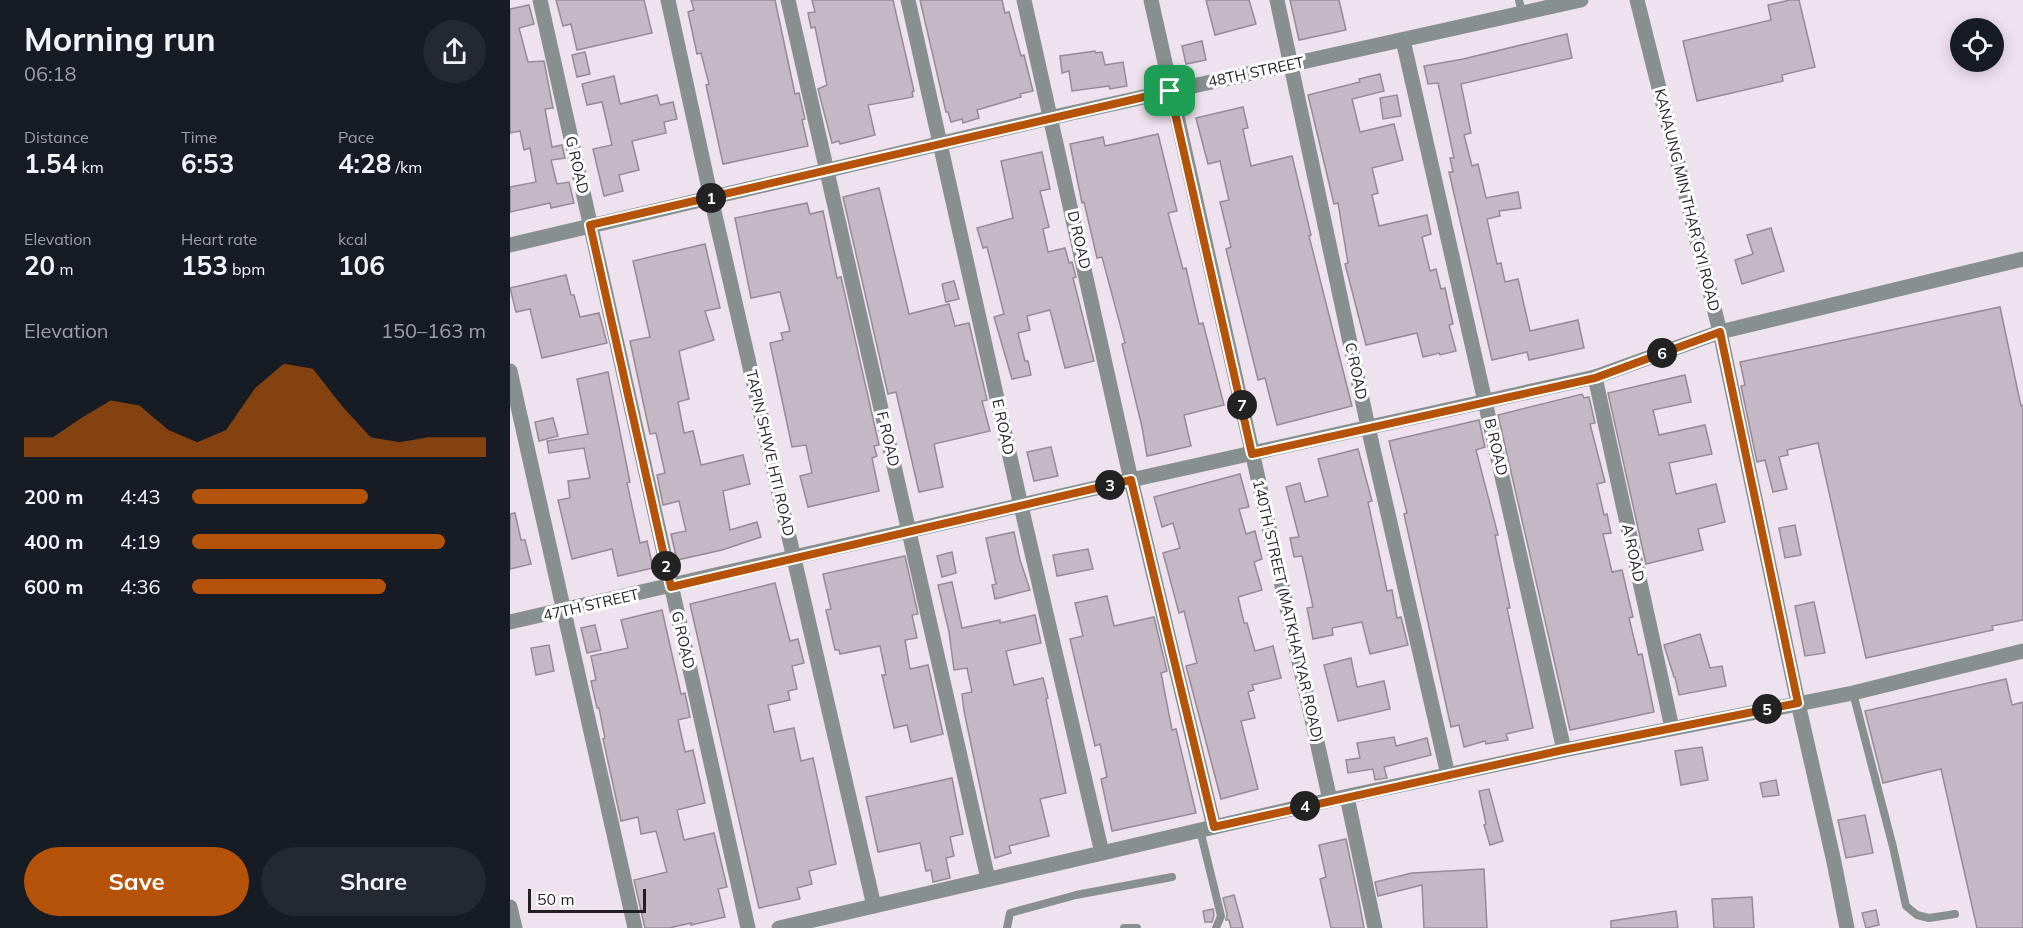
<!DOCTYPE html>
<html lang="en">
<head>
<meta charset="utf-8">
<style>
	body { margin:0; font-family:Mulish,sans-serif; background:#242831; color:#f1f3f6; height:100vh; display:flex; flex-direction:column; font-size:22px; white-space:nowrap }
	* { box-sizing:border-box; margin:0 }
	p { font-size:20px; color:#9ea1a6 }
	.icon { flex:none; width:33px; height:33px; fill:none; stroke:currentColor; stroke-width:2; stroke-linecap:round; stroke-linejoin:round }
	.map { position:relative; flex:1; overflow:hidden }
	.drawer { display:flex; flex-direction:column; background:#171b24; width:510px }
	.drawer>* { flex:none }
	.fabs { position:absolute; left:1440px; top:18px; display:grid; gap:12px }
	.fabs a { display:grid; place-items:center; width:54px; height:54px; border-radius:50%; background:#171b24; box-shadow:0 3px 15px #0003; font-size:30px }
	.scale { position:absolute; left:18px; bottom:15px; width:118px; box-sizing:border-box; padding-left:6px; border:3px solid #221e23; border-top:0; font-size:16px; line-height:21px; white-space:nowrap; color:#221e23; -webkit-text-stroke:4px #fff; paint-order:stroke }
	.pin { position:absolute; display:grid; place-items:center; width:51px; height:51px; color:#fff; margin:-26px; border-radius:12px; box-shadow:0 3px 9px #0006 }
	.km { position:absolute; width:30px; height:30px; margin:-15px; border-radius:50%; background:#222; color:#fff; font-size:16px; line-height:30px; text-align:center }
	.round { display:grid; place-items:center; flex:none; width:63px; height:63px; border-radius:32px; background:#242831 }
	.summary { display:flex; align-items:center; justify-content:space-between; height:102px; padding:0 24px }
	h1 { font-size:33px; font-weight:700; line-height:45px }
	.figures { display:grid; grid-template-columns:repeat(3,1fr); gap:9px; height:102px; padding:6px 24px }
	.figures div { display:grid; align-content:center }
	.figures b { font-size:26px; font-weight:700 }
	.figures small { font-size:16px; font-weight:400 }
	.figures p { font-size:16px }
	.chart { height:168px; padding:12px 24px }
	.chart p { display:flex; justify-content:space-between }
	.chart svg { width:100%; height:108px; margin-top:6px; fill:#b45309; opacity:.7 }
	.primary-button { display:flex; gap:12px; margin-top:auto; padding:12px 24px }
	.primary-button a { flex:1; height:69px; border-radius:36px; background:#b45309; color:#fff; font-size:24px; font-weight:700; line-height:69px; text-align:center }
	.primary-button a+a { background:#242831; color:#f1f3f6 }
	ul { padding:0 24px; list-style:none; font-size:20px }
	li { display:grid; grid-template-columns:96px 72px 1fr; align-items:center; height:45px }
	li i { height:15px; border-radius:8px; background:#b45309 }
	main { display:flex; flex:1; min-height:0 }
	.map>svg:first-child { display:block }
	.building { fill:#c4b8c4; stroke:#958a96; stroke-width:1.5 }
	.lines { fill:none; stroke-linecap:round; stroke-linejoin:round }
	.service { stroke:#88908f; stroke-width:8 }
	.minor { stroke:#88908f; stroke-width:15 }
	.route-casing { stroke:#fff; stroke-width:12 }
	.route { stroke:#b45309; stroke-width:8 }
	.labels { text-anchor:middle; stroke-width:6; stroke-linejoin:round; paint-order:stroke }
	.street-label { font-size:15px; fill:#221e23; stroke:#fff }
</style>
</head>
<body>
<main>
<section class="drawer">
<div class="summary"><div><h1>Morning run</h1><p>06:18</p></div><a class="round"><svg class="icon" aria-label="share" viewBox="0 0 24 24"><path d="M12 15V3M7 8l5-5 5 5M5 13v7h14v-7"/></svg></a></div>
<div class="figures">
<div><p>Distance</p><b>1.54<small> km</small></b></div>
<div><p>Time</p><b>6:53</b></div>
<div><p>Pace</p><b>4:28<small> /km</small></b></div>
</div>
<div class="figures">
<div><p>Elevation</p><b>20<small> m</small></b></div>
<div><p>Heart rate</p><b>153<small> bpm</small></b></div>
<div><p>kcal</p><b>106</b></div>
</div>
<div class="chart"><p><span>Elevation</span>150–163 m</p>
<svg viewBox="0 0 160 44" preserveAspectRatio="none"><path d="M0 44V36L10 36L20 28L30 21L40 23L50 33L60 38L70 33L80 16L90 6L100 8L110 23L120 36L130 38L140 36L150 36L160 36V44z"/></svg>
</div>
<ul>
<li><b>200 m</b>4:43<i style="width:60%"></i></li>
<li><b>400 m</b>4:19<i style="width:86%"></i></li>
<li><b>600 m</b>4:36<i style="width:66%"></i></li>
</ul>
<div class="primary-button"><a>Save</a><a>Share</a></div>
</section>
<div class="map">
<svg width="1513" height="928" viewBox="0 0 1513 928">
	<rect width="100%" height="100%" fill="#efe2ef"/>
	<g class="building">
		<path d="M46,0h88l8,33 -75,17 -6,-26 -8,2z"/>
		<path d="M181,0h84l20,94 4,-1 6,26 -3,1 6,26 -85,18 -17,-79 3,-1 -8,-31 -4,1 -9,-42 6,-2z"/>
		<path d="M302,0h81l21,91 -2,1 1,5 -45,8 7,30 -35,9 -1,-3 -7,2 -14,-54 9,-4 -12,-58 -4,1 -3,-15 7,-1z"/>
		<path d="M410,0h82l3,13 4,-1 12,44 3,-1 9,36 -13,3 1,3 -44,13 2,8 -16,5 -1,-4 -11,3 -3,-10h-2z"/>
		<path d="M696,0h43l7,24 -41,11z"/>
		<path d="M780,0h49l7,30 -47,10z"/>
		<path d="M1280,0h9l16,67 -33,8 1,6 -86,20 -14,-60 88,-21 -3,-15z"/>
		<path d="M19,5l5,19 -15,4 9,34 16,-1 9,47 -8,1 7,38 10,-2 3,13 -14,2 6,24 12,-2 5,21 -23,5 -1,-5 -40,9v-25l26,-5 -6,-34 -6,2 -4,-19 -10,2v-124z"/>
		<path d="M1057,34l5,24 -111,26 10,49 -7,2 8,31 6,-2 8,34 32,-6 3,16 -22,3 1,5 -13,3 10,45 4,-1 4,19 13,-3 12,52 48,-11 6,28 -55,12 -2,-8 -35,8 -43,-188h4l-3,-14h4l-16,-75 -10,1 -4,-18 39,-7z"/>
		<path d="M692,41l4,19 -20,4 -4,-18z"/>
		<path d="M585,51l1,2 6,-1 3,13 18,-3 4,24 -17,3 -1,-3 -37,5 -3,-20 -7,2 -2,-17z"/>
		<path d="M75,52l5,22 -13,3 -5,-22z"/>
		<path d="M870,74l4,17 -32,8 8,33 34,-8 9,36 -31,8 6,25 -6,2 7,31 48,-11 4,19 -9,3 8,34 6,-2 5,20 4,-1 8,36 -4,1 7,26 -16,4 -1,-2 -16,4 -6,-24 -51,12 -21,-81 3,-1 -10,-60 -4,1 -26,-109 52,-13 -1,-3z"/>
		<path d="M104,76l6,28 37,-9 3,10 13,-3 4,17 -13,3 2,11 -34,8 7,29 -20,5 4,16 -19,5 -11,-47 19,-4 -10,-43 -15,3 -5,-21z"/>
		<path d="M887,95l4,21 -18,3 -3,-21z"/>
		<path d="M733,107l5,21 -5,1 8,37 41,-10 19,79 -2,1 43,170 -75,19 -12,-47 -7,2 -32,-131 5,-2 -11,-45 9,-2 -9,-39 -12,3 -12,-46z"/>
		<path d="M648,134l19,77 -9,2 15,56 3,-1 13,56 4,-1 21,82 -40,10 7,31 -44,10 -5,-29 -20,-83 3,-1 -23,-86 -5,1 -13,-56 -2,1 -12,-59 33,-7 2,9z"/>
		<path d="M532,152l8,37 -10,2 9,36 -6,2 5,23 17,-4 4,15 3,-1 4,15 -3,1 21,83 -29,7 -15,-58 -23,6 3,14 -12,3 7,28h3l3,14 -19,4 -18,-62 10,-3 -17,-67 -4,1 -6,-20 36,-10 -12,-57z"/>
		<path d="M369,188l30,126 40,-10 6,22 14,-3 18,77 -5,1 8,30 -56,13 9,43 -24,5 -23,-100 -8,2 -45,-197z"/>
		<path d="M297,203l3,11 13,-3 14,67 4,-1 38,168 -5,1 3,10 -5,2 7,33 -71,16 -8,-31 12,-3 -6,-28 -14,2 -22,-104 13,-3 -2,-7 9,-2 -10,-39 -29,6 -16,-80z"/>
		<path d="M1261,228l13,43 -42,13 -7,-24 18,-6 -6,-19z"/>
		<path d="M195,244l15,64 -15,3 9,29 -35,11 10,48 -11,3 6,31 9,-2 8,34 42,-10 7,29 -27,7 7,39 27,-8 4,15 -39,13 -45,10 -6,-26 15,-3 -7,-30 -16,4 -6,-30 8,-2 -9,-40 -6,1 -20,-93 20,-4 -17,-76z"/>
		<path d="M56,275l5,20h3l6,22 19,-4 8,30 -65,15 -12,-49 -14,3 -6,-24z"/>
		<path d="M444,281l5,18 -13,3 -4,-18z"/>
		<path d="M1490,307l21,99 2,-1v215l-31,6 1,4 -127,28 -48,-215 -31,7 1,5 -9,2 8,32 -14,3 -8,-32 -8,2 -16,-76 4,-1 -5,-23z"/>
		<path d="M98,372l22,110 -3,1 13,60 7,-2 6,27 -35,8 -6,-27 -40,10 -14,-59 12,-2 -2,-17 22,-3 -6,-30 -35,5 -2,-12 41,-7 -11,-55z"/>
		<path d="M1175,375l6,27 -38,8 6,25 46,-10 7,29 -43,9 7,31 40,-10 9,38 -27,7 5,21 -57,14 -38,-171z"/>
		<path d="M1072,394l2,4 5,-1 6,26 -5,1 15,58 -8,2 7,31 3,-1 4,19 -8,1 9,38 10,-2 11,47 -4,1 9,37 4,-1 12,58 -84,18 -72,-315z"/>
		<path d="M43,418l5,18 -19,5 -4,-19z"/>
		<path d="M969,420l6,27 -9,3 22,85h-3l15,73h-3l26,120 -27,6 2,6 -22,4 -1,-3 -21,6 -5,-22 -8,2 -47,-213 3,-1 -18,-72z"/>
		<path d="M541,447l7,29 -24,5 -7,-29z"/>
		<path d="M848,449l14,52 -4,1 19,89 5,-1 5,28 4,-1 7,28 -38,9 -8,-32 -30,6 1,7 -20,4 -6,-31 6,-1 -11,-51 -8,1 -4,-19 9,-1 -13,-50 14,-4 5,19 23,-6 -10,-37z"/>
		<path d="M730,474l9,33 -10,2 7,25 9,-3 7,28 -8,3 8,28 -24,7 6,26h3l8,28 18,-5 8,32 -29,7 2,5 -6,2 7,26 -14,3 17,68 -37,10 -35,-133 11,-3 -13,-52 -5,2 -16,-60 17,-5 -7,-25 -11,4 -8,-30z"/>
		<path d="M5,513l6,27h4l6,24 -21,5v-55z"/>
		<path d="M1285,525l6,30 -16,3 -6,-30z"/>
		<path d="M504,532l6,28 10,30 -35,9 -3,-14 4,-1 -10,-46z"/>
		<path d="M578,549l5,20 -36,7 -4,-21z"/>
		<path d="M442,552l4,21 -14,4 -5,-21z"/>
		<path d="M395,556l13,58 -6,1 5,23 -12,2 5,29 18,-4 15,69 -32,8 -4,-17 -13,3 -12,-53h4l-6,-29 -40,8 -1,-4h-4l-9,-40 5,-1 -8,-35z"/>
		<path d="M442,582l10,46 38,-8v3l35,-8 6,28 -35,8 8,34 29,-7 5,20 -2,1 20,94 -26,6 9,37 -40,10 2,7 -16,5 -31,-147 -2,-17 10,-2 -5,-24 -13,2 -5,-38 -11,-47z"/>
		<path d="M265,583l15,58 8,-2 6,24 -12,3 5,23 -9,2 2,9 -22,5 6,27 20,-4 7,33 12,-3 23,106 -27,7 3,13 -15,4 3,11 -41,9 -69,-304z"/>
		<path d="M597,596l7,30 40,-9 13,54 -6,2 11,57 4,-1 20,84 -84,18 -11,-52 6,-2 -7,-33 -5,2 -25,-107 13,-3 -8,-33z"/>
		<path d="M1304,602l11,51 -20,3 -10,-50z"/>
		<path d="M152,610l19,84 4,-1 5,24 -12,3 7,32 8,-2 12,53 -28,7 7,30 30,-7 13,54 -9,2 7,28 -34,8v-2l-22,5h-24l-11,-48 33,-8 -11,-41 -15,3 -3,-17 -17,4 -18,-82 2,-1 -6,-30h-2l-6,-27 5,-1 -5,-24 37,-8 -7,-28z"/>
		<path d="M85,625l6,25 -14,3 -6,-25z"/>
		<path d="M1190,634l10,34 12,-2 4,20 -47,9 -4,-18h-1l-10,-32z"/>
		<path d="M39,645l5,26 -18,4 -5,-27z"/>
		<path d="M841,658l6,29 27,-6 6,28 -52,12 -14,-56z"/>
		<path d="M1496,679l6,26 11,-3v226h-46l-36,-159 -58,14 -18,-72z"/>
		<path d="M884,737l2,9 31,-8 4,17 -47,12 3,11 -12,2 -2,-11 -25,4 -2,-13 14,-2 -3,-15z"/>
		<path d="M1192,747l6,33 -27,5 -6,-34z"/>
		<path d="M442,778l11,56 -13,3 4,19 -8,2 4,20 -17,4 -2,-12 -5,1 -6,-28 -42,9 -12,-55z"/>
		<path d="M1266,780l3,15 -16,2 -3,-14z"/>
		<path d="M979,789l14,52 -13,4 -6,-20 2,-1 -7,-33z"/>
		<path d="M1355,815l8,38 -27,5 -8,-38z"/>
		<path d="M836,839l13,62 5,27h-33l-11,-49 6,-2 -7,-32z"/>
		<path d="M974,869l3,59h-63l-2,-43 -44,11 -3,-14 37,-9z"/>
		<path d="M724,895l7,25 2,8h-12l-2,-8h-3l1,-6 -4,-16z"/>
		<path d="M1242,897l2,31h-40l-2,-29z"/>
		<path d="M703,909l1,6 -2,7h-7l-2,-11z"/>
		<path d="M1366,910l3,15 -13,3 -4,-15z"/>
		<path d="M1166,911l2,17h-67v-7z"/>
	</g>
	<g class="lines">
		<g class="service">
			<path d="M1009,0l3,13"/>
			<path d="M1343,693l40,154 13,59 11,9 12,3 26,-4"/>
			<path d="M690,830l21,86 -5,12"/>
			<path d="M497,928l3,-15 66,-18 96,-18"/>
			<path d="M614,928h13"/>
		</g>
		<g class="minor">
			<path d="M30,0l208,928"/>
			<path d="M158,0l43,198 163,708"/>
			<path d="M278,0l200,879"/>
			<path d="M398,0l113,506 81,347"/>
			<path d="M514,0l107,480 83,347"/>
			<path d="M641,0l179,800"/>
			<path d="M767,0l91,427 80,348"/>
			<path d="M1127,0l83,332 78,371 36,159 13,66"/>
			<path d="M893,40l161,710"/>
			<path d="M0,245l539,-127 532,-118"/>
			<path d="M0,371l125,557"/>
			<path d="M1085,377l77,351"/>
			<path d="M0,622l621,-142 464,-103 125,-45 303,-73"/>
			<path d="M837,797l28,131"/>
			<path d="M0,907l5,21"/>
			<path d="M269,928l551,-128 234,-50 289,-57 170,-42"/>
		</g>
	</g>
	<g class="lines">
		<defs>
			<path id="route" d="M660,91l82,363 343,-76 125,-46 78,371 -235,47 -349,77 -83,-347 -460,107 -81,-362z"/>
		</defs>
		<use href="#route" class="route-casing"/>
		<use href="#route" class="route"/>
	</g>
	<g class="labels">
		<g class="street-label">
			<text transform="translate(746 72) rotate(-12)" y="5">48TH STREET</text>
			<text transform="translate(67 165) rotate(77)" y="5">G ROAD</text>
			<text transform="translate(1177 200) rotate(76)" y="5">KANAUNG MIN THAR GYI ROAD</text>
			<text transform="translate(569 240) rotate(77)" y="5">D ROAD</text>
			<text transform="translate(846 371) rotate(78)" y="5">C ROAD</text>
			<text transform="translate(493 427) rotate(78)" y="5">E ROAD</text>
			<text transform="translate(378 439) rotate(77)" y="5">F ROAD</text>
			<text transform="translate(986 447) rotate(77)" y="5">B ROAD</text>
			<text transform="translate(260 453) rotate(77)" y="5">TAPIN SHWE HTI ROAD</text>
			<text transform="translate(1123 553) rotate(78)" y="5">A ROAD</text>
			<text transform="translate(81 605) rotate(-13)" y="5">47TH STREET</text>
			<text transform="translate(778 611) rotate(77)" y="5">140TH STREET (MATKHATYAR ROAD)</text>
			<text transform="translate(173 640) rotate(77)" y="5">G ROAD</text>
		</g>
	</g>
</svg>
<div class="fabs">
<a><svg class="icon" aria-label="locate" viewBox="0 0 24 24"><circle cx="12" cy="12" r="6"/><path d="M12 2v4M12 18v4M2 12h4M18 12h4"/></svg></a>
</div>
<div class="scale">50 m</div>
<div class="pin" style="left:660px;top:91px;background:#1e9e55"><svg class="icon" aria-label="arrive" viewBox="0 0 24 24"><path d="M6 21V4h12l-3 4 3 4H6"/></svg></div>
<b class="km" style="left:201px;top:198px">1</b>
<b class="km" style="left:156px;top:566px">2</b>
<b class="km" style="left:600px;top:485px">3</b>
<b class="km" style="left:795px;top:806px">4</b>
<b class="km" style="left:1257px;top:709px">5</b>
<b class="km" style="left:1152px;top:353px">6</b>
<b class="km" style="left:732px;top:405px">7</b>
</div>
</main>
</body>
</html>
